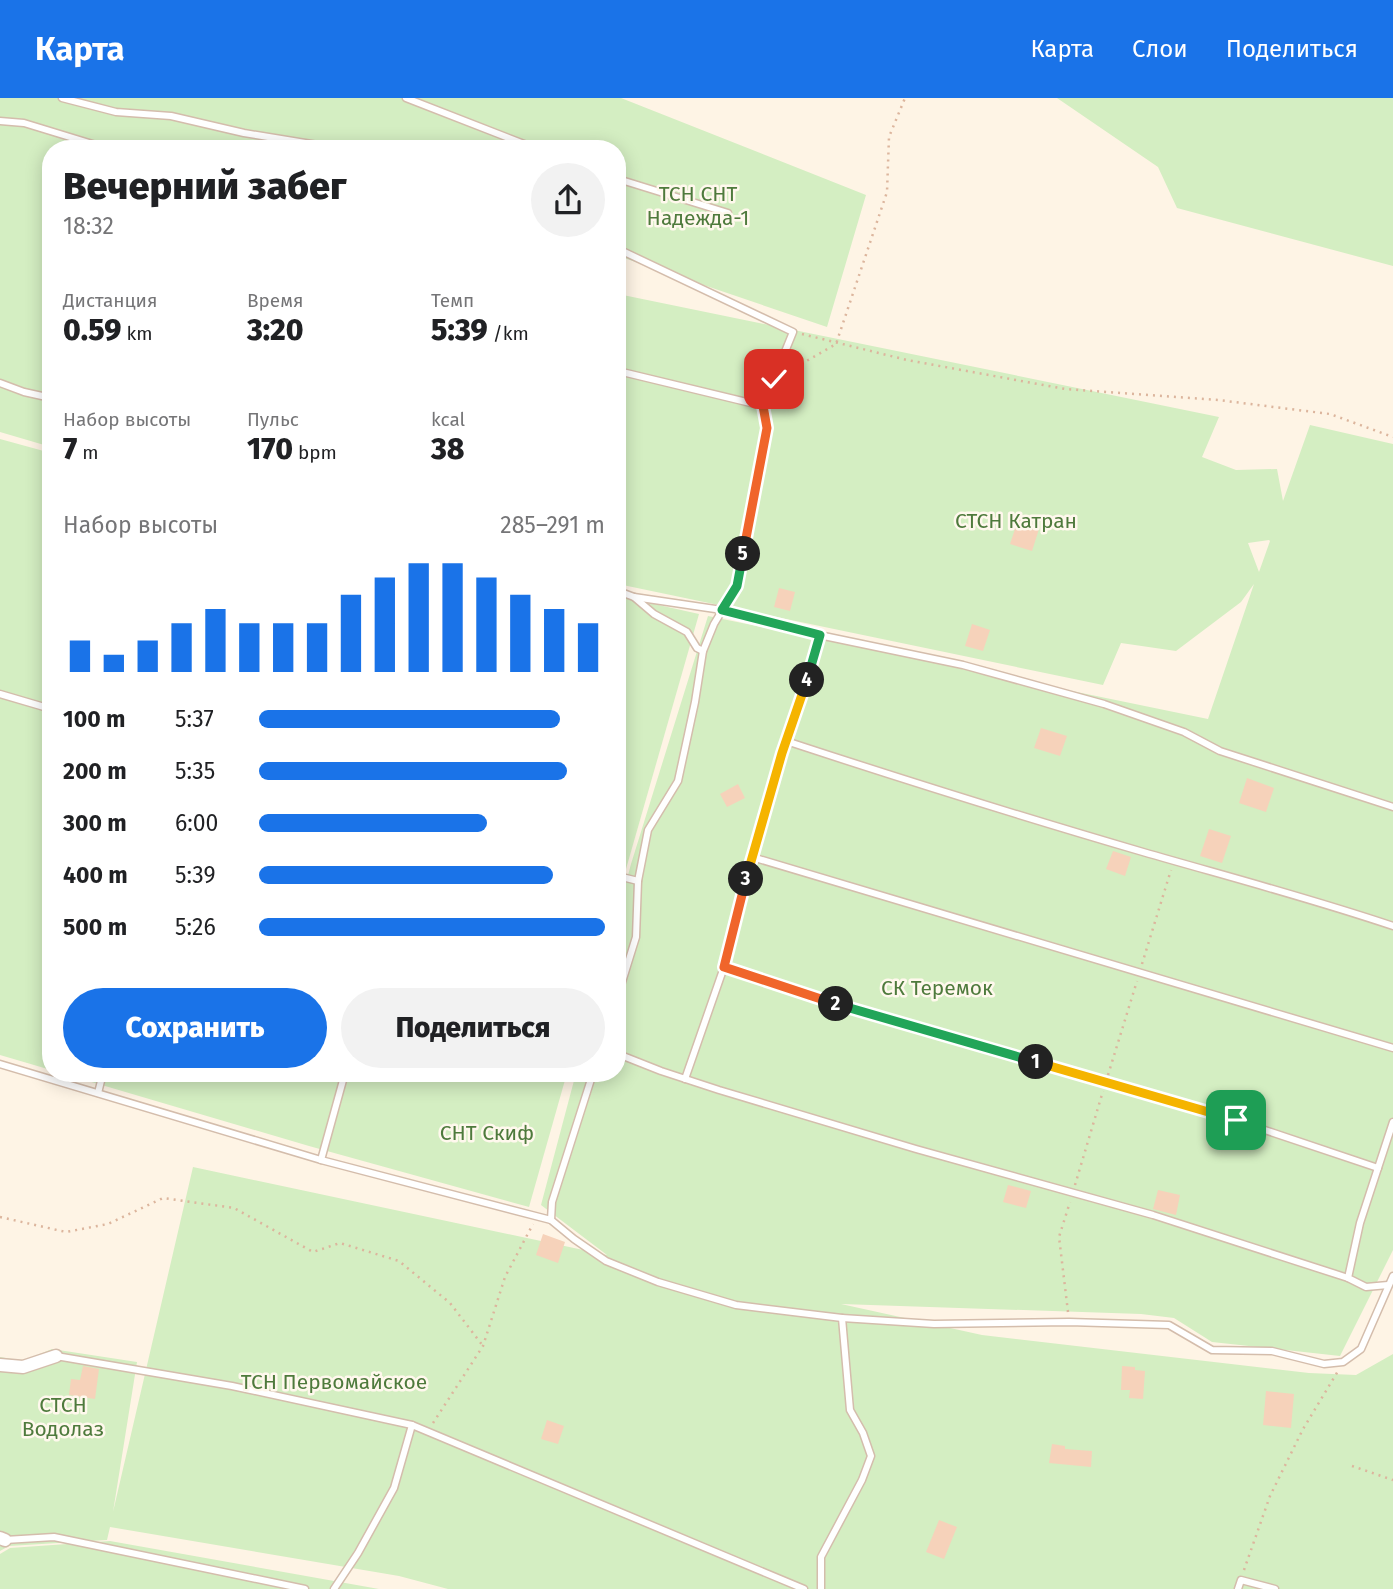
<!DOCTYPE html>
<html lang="ru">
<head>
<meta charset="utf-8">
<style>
	body { margin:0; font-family:"Fira Sans",sans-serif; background:#f2f2f2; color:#202124; height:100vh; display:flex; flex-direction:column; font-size:26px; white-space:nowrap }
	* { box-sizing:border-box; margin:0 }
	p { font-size:23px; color:#757577 }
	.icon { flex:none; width:38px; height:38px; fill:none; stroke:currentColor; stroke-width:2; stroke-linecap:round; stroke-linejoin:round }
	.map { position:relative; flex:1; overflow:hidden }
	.details { position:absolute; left:42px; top:42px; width:584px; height:942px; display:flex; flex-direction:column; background:#fff; border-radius:28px; box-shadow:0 4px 18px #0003 }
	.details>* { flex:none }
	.pin { position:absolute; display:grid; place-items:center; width:60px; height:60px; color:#fff; margin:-30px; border-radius:14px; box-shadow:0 4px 10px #0006 }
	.km { position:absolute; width:35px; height:35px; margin:-18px; border-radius:50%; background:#222; color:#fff; font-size:19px; line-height:35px; text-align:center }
	.round { display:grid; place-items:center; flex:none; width:74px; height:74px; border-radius:37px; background:#f2f2f2 }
	.head { display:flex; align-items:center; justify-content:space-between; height:119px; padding:0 21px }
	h1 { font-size:38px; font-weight:800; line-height:52px }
	.figures { display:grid; grid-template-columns:repeat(3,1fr); gap:10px; height:119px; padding:7px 21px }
	.figures div { display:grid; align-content:center }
	.figures b { font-size:30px; font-weight:800 }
	.figures small { font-size:19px; font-weight:400 }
	.figures p { font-size:19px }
	.chart { height:196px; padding:14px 21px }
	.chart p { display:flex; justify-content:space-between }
	.chart svg { width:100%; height:126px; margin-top:7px; stroke:#1a73e8; stroke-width:6 }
	.cta { display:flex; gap:14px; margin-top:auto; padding:14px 21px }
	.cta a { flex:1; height:80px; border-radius:42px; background:#1a73e8; color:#fff; font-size:28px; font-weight:800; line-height:80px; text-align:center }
	.cta a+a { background:#f2f2f2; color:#202124 }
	ul { padding:0 21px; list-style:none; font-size:23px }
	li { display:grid; grid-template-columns:112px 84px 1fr; align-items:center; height:52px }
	li i { height:18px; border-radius:9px; background:#1a73e8 }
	header { display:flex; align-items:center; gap:42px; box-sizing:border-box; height:98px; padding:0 35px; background:#1a73e8; color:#fff }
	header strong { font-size:33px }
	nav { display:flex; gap:38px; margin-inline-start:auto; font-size:24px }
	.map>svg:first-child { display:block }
	.green { fill:#d4eec2; fill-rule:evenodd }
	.building { fill:#f6d2ba }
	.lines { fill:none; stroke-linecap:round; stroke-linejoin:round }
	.service-casing { stroke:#d4bdac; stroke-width:9 }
	.minor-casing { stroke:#d4bdac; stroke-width:15 }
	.path { stroke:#dcb59d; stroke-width:2.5; stroke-dasharray:2 5; stroke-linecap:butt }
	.service { stroke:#fff; stroke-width:6 }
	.minor { stroke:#fff; stroke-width:12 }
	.split-1-casing { stroke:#fff; stroke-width:14 }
	.split-2-casing { stroke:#fff; stroke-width:14 }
	.split-3-casing { stroke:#fff; stroke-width:14 }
	.split-4-casing { stroke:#fff; stroke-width:14 }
	.split-5-casing { stroke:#fff; stroke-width:14 }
	.split-6-casing { stroke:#fff; stroke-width:14 }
	.split-1 { stroke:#f5b400; stroke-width:9 }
	.split-2 { stroke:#22a559; stroke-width:9 }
	.split-3 { stroke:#f0652b; stroke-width:9 }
	.split-4 { stroke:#f5b400; stroke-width:9 }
	.split-5 { stroke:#22a559; stroke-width:9 }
	.split-6 { stroke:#f0652b; stroke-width:9 }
	.labels { text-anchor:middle; stroke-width:5; stroke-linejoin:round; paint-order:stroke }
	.park-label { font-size:21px; fill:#4e7a3c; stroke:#fff8ed }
</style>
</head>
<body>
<header>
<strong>Карта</strong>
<nav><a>Карта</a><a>Слои</a><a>Поделиться</a></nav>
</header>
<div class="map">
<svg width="1393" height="1491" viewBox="0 0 1393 1491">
	<rect width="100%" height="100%" fill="#fef4e5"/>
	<g class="green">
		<path d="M0,0h621l245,97 -39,132 -209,-71v-107h-537l-8,-2 3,2h-25v298l-51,-15z"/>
		<path d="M1057,0h336v168l-216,-58 -19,-41z"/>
		<path d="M618,196l601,123 -17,40 34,13 41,-1 6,32 27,-76 83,19v806l-53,106 -128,-14 -38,-24 -33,-4 -300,-10 141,31 327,38 47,2 37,-21v235h-945l-49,-13 -289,-49 -3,13 -98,6 -9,5v-194l23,4 29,-12 85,13 -24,150 80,-345 414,88 -66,-50 35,-132h42v-160l13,-49 77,-248 500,103 46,-135 -13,18 -65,49 -55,-8 -18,42 -485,-101zM1269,442l1,1 -11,31 -11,-29z"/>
		<path d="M0,341l51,14v617l-51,-15z"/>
		<path d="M618,498l81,18 -81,283z"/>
		<path d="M61,975h506l-38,134 -220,-61z"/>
		<path d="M110,1443l269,48h-379v-35l10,-6z"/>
	</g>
	<g class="building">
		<path d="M1018,422l22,6 -8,25 -22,-7z"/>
		<path d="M779,490l16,4 -5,19 -16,-4z"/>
		<path d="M972,526l18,6 -7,21 -18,-5z"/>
		<path d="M1041,630l26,8 -7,20 -26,-8z"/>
		<path d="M1247,680l27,10 -8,24 -27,-9z"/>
		<path d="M738,686l7,14 -18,9 -7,-13z"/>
		<path d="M1209,731l22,7 -9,27 -22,-7z"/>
		<path d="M1113,753l18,6 -6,19 -19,-7z"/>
		<path d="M1008,1087l23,6 -5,17 -23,-6z"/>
		<path d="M1158,1092l22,5 -4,20 -23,-6z"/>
		<path d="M543,1136l22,8 -7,21 -22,-8z"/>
		<path d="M83,1268l16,3 -4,30 -26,-4 2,-16 9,1z"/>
		<path d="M1122,1268l13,1v3l10,1 -2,28 -14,-1 1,-8h-9z"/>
		<path d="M1266,1293l28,3 -3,34 -28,-3z"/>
		<path d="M547,1322l17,6 -6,18 -17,-5z"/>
		<path d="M1052,1346l13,2v3l27,2 -1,16 -42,-4z"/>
		<path d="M939,1422l18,7 -13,32 -18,-7z"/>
	</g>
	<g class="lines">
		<defs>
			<g id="service">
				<path d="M62,0l54,14 55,4 73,17 98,16"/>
				<path d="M406,0l131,51"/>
				<path d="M0,23l24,2 85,26"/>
				<path d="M618,81l110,34"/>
				<path d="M618,151l175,83 -30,74"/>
				<path d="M618,273l145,35 4,22 -30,158 -23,38 -11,27 -8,51 -17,79 -30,49 -10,51 -2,56 -18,58"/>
				<path d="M0,285l24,9 27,6"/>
				<path d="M618,493l16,6 20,17 33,18 10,16 6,3"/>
				<path d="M634,499l88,13 97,25 144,30 141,39 80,28 36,19 173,56"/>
				<path d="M0,596l51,15"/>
				<path d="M786,643c119,39 237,76 357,111 83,24 167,46 250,74"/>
				<path d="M752,759l641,191"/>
				<path d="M618,778l20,5"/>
				<path d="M724,869l68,24 443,129 143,48"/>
				<path d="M618,956l43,17 58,19 197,59 237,66 195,63"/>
				<path d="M0,966l321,96 230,60 23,19 32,22 52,21 78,23 106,13 8,92 13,23 8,23 -9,24 -41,77v32"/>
				<path d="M685,981l39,-112 31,-122 27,-92 30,-87 7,-31"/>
				<path d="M98,995l5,-20"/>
				<path d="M321,1062l24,-87"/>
				<path d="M551,1122l1,-18 41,-129"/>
				<path d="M1388,1187l-22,2 -18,-9 12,-55 33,-101"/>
				<path d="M842,1220l92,6 135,-2 100,3 43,25 60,1 52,13 19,-2 18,-13 32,-73"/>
				<path d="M56,1258l176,30 180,39 392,164"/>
				<path d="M5,1442l49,-3 251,52"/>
				<path d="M334,1491l24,-36 36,-65 18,-63"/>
				<path d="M1238,1491l3,-9 34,9"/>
			</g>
			<g id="minor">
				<path d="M0,1267l23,2 33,-11"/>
				<path d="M0,1440l5,2"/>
			</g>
		</defs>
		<use href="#service" class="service-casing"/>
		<use href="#minor" class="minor-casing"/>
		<g class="path">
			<path d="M802,236l105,26 158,29 153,11 112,14 63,23"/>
			<path d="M789,273l47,-27 51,-152 2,-55 16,-39"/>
			<path d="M1142,866l29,-94"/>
			<path d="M1108,977l29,-94"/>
			<path d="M1075,1087l28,-94"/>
			<path d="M0,1119l66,15 42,-8 55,-26 71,10 79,44 27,-9 59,18 51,42 33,43"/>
			<path d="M1068,1214l-9,-75 11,-35"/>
			<path d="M433,1325l50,-77 22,-69 28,-53"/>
			<path d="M1352,1368l41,14"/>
			<path d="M1244,1472l26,-74 33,-67 35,-58"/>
		</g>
		<use href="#service" class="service"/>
		<use href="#minor" class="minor"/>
	</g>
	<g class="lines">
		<defs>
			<path id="split-1" d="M1036,964l200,58"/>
			<path id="split-2" d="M836,906l200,58"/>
			<path id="split-3" d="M746,781l-22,88 112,37"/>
			<path id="split-4" d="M746,781l36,-126 25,-73"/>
			<path id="split-5" d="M743,456l-6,32 -15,24 98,25 -13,45"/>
			<path id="split-6" d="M743,456l24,-126 -4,-22 11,-27"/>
		</defs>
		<use href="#split-1" class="split-1-casing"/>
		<use href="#split-2" class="split-2-casing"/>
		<use href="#split-3" class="split-3-casing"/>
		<use href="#split-4" class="split-4-casing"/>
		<use href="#split-5" class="split-5-casing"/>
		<use href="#split-6" class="split-6-casing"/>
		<use href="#split-1" class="split-1"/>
		<use href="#split-2" class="split-2"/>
		<use href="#split-3" class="split-3"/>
		<use href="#split-4" class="split-4"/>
		<use href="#split-5" class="split-5"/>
		<use href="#split-6" class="split-6"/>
	</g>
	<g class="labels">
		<g class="park-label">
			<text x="698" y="103">ТСН СНТ<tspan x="698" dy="24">Надежда-1</tspan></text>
			<text x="1016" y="430">СТСН Катран</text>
			<text x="937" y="897">СК Теремок</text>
			<text x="487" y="1042">СНТ Скиф</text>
			<text x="334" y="1291">ТСН Первомайское</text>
			<text x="63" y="1314">СТСН<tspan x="63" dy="24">Водолаз</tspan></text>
		</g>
	</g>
</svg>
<div class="pin" style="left:1236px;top:1022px;background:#1e9e55"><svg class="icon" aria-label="arrive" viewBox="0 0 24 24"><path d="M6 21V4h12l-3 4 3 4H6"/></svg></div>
<div class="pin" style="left:774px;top:281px;background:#d93025"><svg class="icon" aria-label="check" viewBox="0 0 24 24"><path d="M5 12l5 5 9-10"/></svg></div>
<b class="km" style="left:1036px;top:964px">1</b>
<b class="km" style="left:836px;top:906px">2</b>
<b class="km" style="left:746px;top:781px">3</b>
<b class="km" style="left:807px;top:582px">4</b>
<b class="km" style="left:743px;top:456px">5</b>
<section class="details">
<div class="head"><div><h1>Вечерний забег</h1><p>18:32</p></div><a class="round"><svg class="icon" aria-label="share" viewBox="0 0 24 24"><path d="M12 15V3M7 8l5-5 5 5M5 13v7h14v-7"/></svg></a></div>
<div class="figures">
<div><p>Дистанция</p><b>0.59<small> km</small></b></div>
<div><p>Время</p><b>3:20</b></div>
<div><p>Темп</p><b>5:39<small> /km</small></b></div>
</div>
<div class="figures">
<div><p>Набор высоты</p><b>7<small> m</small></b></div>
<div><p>Пульс</p><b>170<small> bpm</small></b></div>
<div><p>kcal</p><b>38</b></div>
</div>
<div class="chart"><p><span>Набор высоты</span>285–291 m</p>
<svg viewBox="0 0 160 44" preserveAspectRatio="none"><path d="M5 44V33M15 44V38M25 44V33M35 44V27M45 44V22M55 44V27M65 44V27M75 44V27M85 44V17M95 44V11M105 44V6M115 44V6M125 44V11M135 44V17M145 44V22M155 44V27"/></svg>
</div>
<ul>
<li><b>100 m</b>5:37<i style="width:87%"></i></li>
<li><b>200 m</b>5:35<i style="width:89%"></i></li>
<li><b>300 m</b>6:00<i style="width:66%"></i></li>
<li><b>400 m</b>5:39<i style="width:85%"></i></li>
<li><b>500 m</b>5:26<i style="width:100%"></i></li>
</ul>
<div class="cta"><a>Сохранить</a><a>Поделиться</a></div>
</section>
</div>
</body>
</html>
